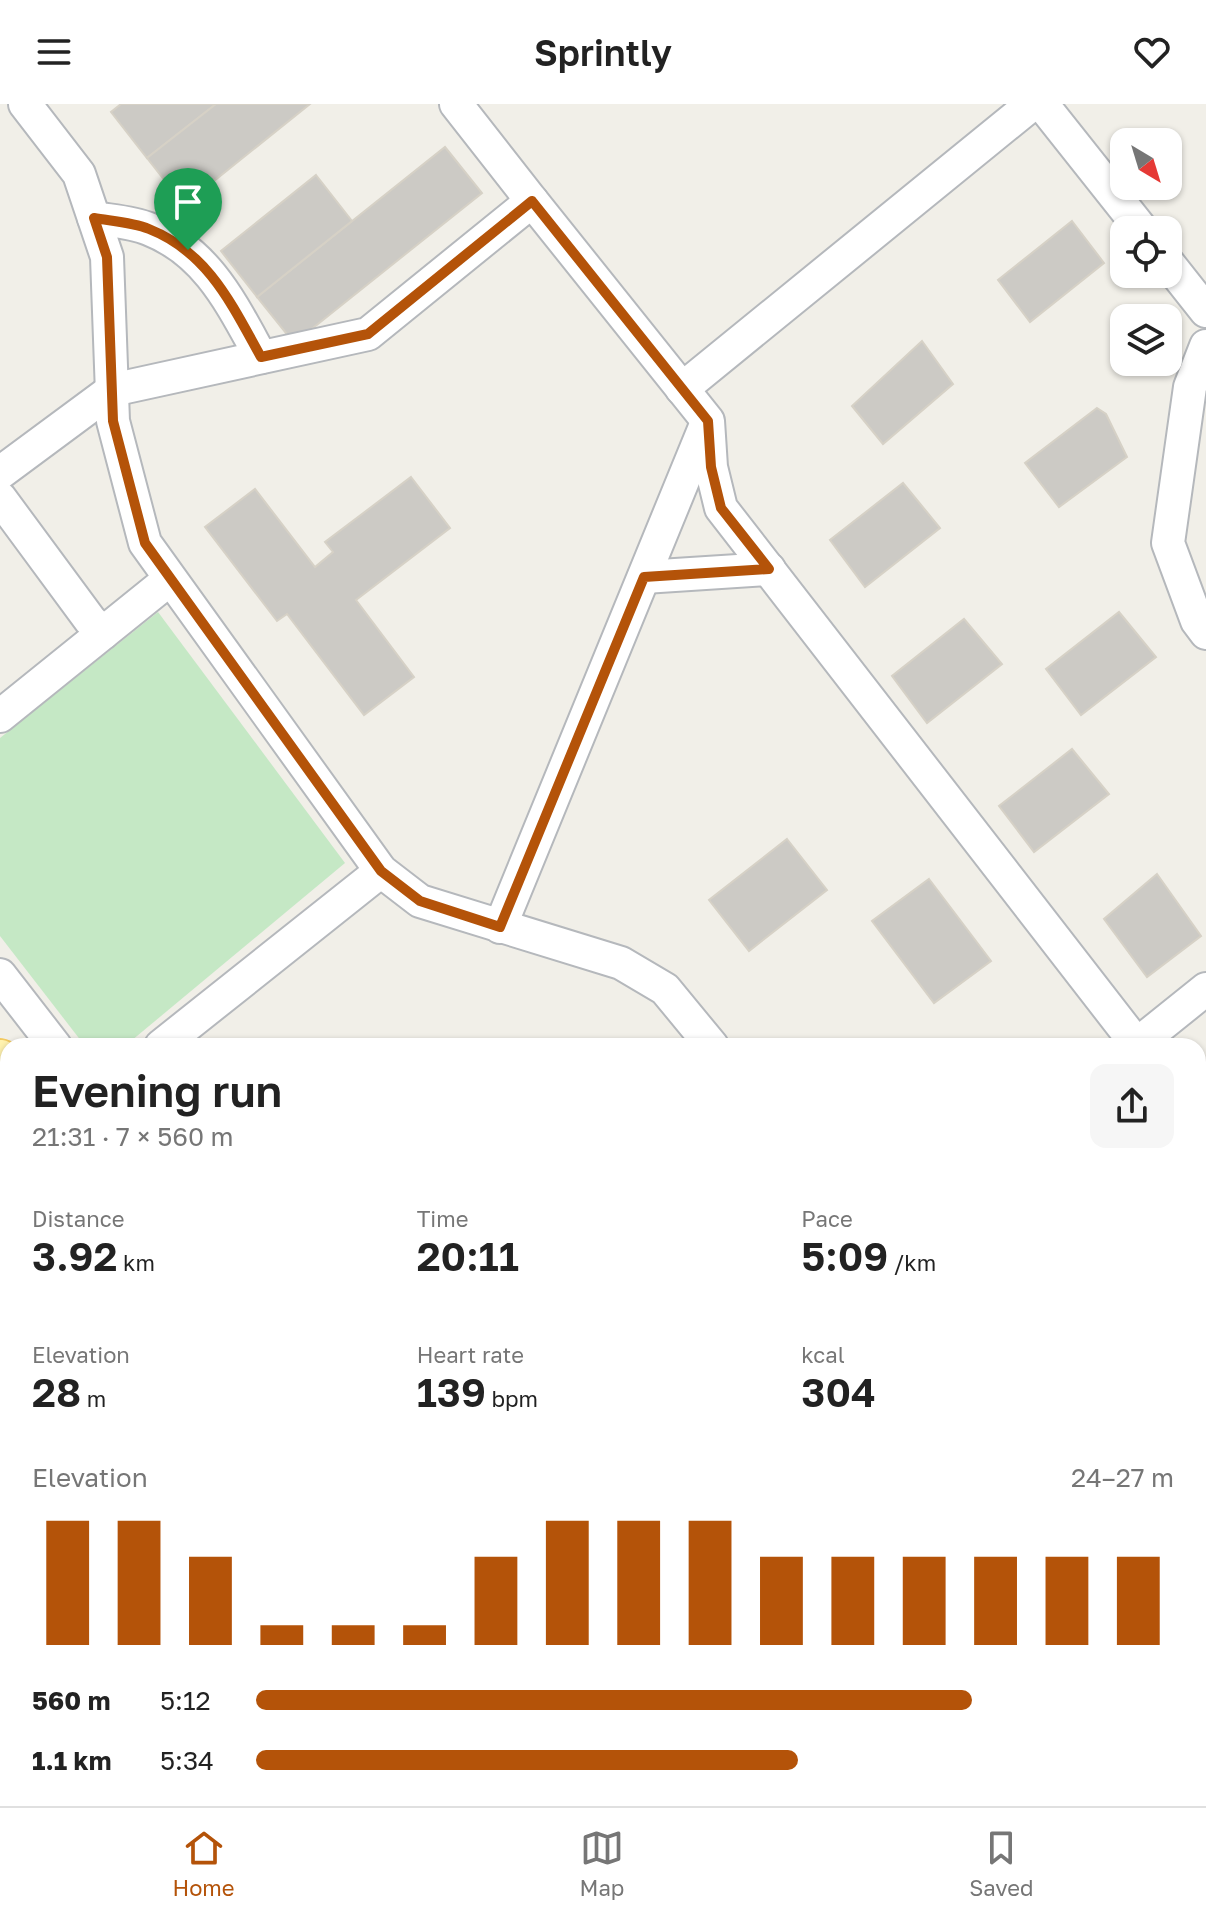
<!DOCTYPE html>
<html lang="en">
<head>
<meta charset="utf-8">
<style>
	body { margin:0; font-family:"Golos Text",sans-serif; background:#f6f6f6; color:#222; height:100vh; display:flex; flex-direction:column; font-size:30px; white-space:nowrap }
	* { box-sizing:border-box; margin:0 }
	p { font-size:26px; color:#767676 }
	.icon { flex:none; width:44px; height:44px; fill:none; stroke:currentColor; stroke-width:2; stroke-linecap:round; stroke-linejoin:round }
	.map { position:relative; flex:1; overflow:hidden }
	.drawer { position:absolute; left:0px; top:934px; width:1206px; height:768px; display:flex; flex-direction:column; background:#fff; border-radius:24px 24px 0 0; box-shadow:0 2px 6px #0004 }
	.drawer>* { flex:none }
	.needle { width:52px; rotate:142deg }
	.tools { position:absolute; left:1110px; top:24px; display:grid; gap:16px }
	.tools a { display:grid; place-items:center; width:72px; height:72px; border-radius:16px; background:#fff; box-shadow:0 2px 6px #0004; font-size:40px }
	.pin { position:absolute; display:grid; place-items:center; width:68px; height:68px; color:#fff; margin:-82px -34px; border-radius:50% 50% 50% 0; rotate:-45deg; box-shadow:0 0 8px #0007 }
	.pin .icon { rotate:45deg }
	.round { display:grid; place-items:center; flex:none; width:84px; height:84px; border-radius:16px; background:#f6f6f6 }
	.headline { display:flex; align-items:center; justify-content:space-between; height:136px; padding:0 32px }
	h1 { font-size:44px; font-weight:600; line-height:60px }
	.figures { display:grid; grid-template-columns:repeat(3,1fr); gap:12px; height:136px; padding:8px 32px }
	.figures div { display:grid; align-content:center }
	.figures b { font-size:40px; font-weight:600 }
	.figures small { font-size:22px; font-weight:400 }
	.figures p { font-size:22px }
	.chart { height:224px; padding:16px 32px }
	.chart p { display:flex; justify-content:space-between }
	.chart svg { width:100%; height:144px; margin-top:8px; stroke:#b45309; stroke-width:6 }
	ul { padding:0 32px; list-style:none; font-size:26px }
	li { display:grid; grid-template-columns:128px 96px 1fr; align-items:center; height:60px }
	li i { height:20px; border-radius:10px; background:#b45309 }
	header { display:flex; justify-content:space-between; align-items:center; height:104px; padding:0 32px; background:#fff; font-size:36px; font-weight:600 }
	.tabs { display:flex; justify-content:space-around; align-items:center; height:112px; border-top:2px solid #e0e0e0; background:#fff; font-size:22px; color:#767676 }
	.tabs a { display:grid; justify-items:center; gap:4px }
	.tabs .current { color:#b45309 }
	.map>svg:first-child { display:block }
	.green { fill:#c5e8c5 }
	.building { fill:#cccac5; stroke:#d6d1c6; stroke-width:2 }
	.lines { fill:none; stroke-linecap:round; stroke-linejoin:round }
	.minor-casing { stroke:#b5b8bc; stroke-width:36 }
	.major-casing { stroke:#f2c960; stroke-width:44 }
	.path { stroke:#9cc7a9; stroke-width:5; stroke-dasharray:8 4; stroke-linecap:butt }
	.minor { stroke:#fff; stroke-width:32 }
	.major { stroke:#fff2af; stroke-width:40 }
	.route-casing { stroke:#fff; stroke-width:16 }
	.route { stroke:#b45309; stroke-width:10 }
</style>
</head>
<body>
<header><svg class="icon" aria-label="menu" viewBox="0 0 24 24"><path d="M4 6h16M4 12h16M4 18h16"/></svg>Sprintly<svg class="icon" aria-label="heart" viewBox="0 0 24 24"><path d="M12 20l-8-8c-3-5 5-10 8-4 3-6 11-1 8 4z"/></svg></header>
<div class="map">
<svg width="1206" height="1702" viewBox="0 0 1206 1702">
	<rect width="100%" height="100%" fill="#f1efe8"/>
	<path class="green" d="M158,508l187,251 -220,183h-40l-85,-110v-198z"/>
	<g class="building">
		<path d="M121,0h95l-69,54 -36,-46z"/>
		<path d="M216,0h94l-126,101 -37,-47z"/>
		<path d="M445,43l37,46 -188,150 -37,-46z"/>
		<path d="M316,71l36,46 -95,76 -36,-46z"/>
		<path d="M1072,117l32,42 -74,59 -32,-42z"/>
		<path d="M922,237l31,43 -70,60 -31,-38z"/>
		<path d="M1097,304l9,6 21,43 -68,50 -34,-44z"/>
		<path d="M411,373l39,51 -94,72 58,77 -50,38 -77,-101 -10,7 -72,-94 50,-38 60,78 18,-15 -8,-10z"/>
		<path d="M903,379l37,45 -75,59 -35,-47z"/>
		<path d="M1119,508l37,45 -75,58 -35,-46z"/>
		<path d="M964,515l38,45 -75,59 -35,-47z"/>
		<path d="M1072,645l37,45 -75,58 -35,-46z"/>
		<path d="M787,735l40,51 -78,61 -40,-51z"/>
		<path d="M1157,770l44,62 -54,41 -43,-58z"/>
		<path d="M929,775l62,82 -57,42 -62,-82z"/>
		<path d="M3,1300l5,7v79l-8,6v-90z"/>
		<path d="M1206,1366v91l-8,6v-91z"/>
		<path d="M1206,1661v41h-54l11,-8h35v-27z"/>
		<path d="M73,1694h12l6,8h-29z"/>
		<path d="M240,1694h59l6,8h-59z"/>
		<path d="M801,1694h70l6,8h-86z"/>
	</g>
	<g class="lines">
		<defs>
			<g id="minor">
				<path d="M25,0l54,70 28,83 6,164 32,122 236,328 39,30 201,62 44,26 47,57"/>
				<path d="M1042,0l100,126"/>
				<path d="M532,97l176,220 3,46 10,41 417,538"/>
				<path d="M94,114c17,3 38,4 55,11 59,23 83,76 112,128"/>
				<path d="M1168,159l38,48"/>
				<path d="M1206,242l-16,41 -22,156 29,78 9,12"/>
				<path d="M682,285l350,-285"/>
				<path d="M0,369l112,-83 256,-56 164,-133 -76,-97"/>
				<path d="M0,394l90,122 13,13"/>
				<path d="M644,473l125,-8"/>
				<path d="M0,612l170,-137"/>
				<path d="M500,823l205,-500"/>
				<path d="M0,871l55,71"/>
				<path d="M161,942l220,-175"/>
				<path d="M1135,942l71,-57"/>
				<path d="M1198,1019l8,10"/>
				<path d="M0,1166l8,11"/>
				<path d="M1198,1304l8,-6"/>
				<path d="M0,1481l8,10"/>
				<path d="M1198,1557l8,10"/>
				<path d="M0,1652l8,-6"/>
				<path d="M162,1694l6,8"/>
				<path d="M407,1694l6,8"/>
				<path d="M642,1694l6,8"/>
				<path d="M1013,1702l10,-8"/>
			</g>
			<g id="major">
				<path d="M0,956l8,10"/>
				<path d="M0,1025l8,10"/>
				<path d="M517,1694l7,8"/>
				<path d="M575,1694l7,8"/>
			</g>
		</defs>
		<use href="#minor" class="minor-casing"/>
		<use href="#major" class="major-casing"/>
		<path class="path" d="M1,1068l7,9"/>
		<use href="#minor" class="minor"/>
		<use href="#major" class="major"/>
	</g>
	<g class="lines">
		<defs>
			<path id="route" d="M532,97l176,220 3,46 10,41 48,61 -125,8 -144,350 -80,-26 -39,-30 -236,-328 -32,-122 -6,-164 -13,-39c17,3 38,4 55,11 59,23 83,76 112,128l107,-23z"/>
		</defs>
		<use href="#route" class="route-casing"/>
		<use href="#route" class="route"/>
	</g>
</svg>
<div class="tools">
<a><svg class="needle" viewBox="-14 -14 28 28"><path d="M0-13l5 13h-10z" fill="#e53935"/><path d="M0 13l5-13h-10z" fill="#767676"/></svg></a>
<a><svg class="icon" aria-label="locate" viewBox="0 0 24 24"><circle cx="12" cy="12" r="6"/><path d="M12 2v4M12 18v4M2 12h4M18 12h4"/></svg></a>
<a><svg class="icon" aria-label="layers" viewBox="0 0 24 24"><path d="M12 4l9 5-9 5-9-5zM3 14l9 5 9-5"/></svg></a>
</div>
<div class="pin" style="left:188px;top:146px;background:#1e9e55"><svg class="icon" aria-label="arrive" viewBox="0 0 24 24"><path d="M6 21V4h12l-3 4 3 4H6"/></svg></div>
<section class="drawer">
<div class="headline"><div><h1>Evening run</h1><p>21:31 · 7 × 560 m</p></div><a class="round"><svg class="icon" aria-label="share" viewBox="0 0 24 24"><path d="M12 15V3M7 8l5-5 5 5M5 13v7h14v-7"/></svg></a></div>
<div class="figures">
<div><p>Distance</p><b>3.92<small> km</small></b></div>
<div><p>Time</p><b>20:11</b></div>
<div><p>Pace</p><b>5:09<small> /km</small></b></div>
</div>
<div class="figures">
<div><p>Elevation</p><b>28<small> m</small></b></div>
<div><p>Heart rate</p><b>139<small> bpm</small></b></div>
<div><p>kcal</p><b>304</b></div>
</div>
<div class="chart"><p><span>Elevation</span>24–27 m</p>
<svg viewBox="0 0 160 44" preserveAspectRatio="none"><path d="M5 44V6M15 44V6M25 44V17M35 44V38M45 44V38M55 44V38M65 44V17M75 44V6M85 44V6M95 44V6M105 44V17M115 44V17M125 44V17M135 44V17M145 44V17M155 44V17"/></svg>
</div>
<ul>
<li><b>560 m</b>5:12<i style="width:78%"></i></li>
<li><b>1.1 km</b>5:34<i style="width:59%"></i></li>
</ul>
</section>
</div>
<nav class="tabs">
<a class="current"><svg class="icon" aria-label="home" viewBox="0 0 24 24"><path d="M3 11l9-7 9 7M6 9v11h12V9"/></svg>Home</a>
<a><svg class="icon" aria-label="map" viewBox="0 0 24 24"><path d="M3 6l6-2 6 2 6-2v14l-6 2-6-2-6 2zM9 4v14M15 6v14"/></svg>Map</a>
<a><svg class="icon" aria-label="saved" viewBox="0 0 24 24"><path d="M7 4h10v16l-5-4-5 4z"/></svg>Saved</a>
</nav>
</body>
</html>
